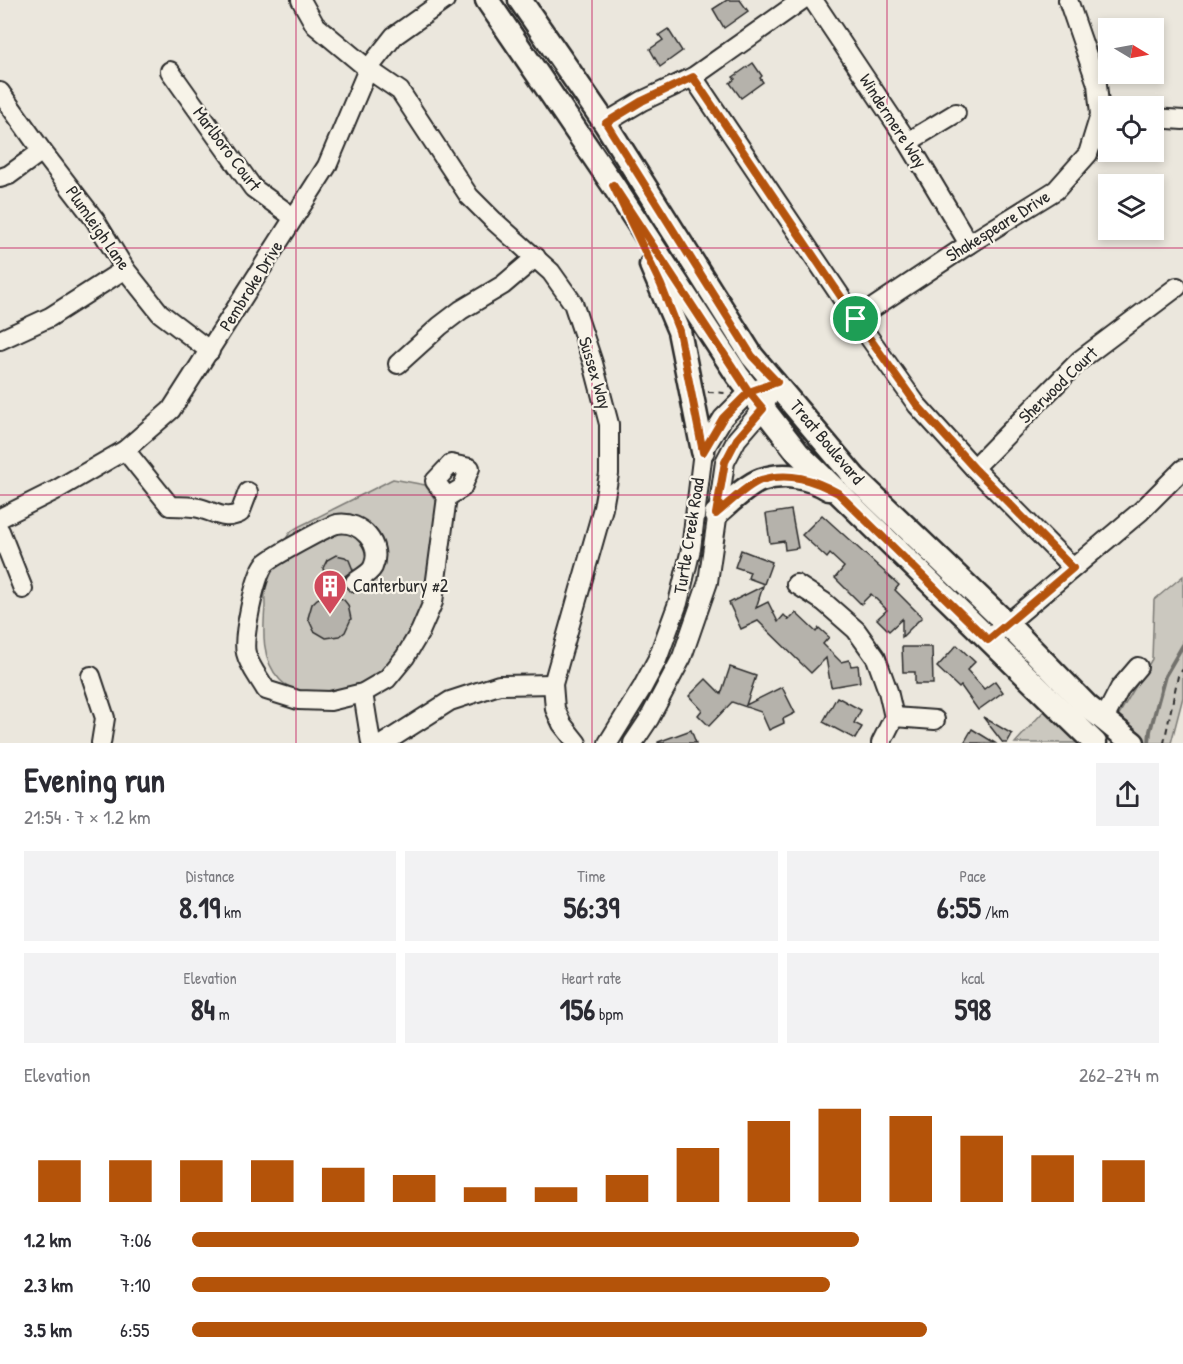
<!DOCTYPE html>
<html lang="en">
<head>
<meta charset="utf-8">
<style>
	body { margin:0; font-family:"Patrick Hand",sans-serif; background:#f2f2f3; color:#2b2b33; height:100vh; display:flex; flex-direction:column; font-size:22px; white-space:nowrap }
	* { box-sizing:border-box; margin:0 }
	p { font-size:20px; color:#7c7c81 }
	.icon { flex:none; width:33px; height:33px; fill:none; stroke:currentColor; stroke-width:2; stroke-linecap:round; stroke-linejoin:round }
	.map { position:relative; height:743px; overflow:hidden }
	.side { display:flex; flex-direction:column; background:#fff; flex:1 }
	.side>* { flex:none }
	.needle { width:39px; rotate:100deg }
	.controls { position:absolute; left:1098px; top:18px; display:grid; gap:12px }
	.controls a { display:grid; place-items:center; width:66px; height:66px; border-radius:0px; background:#fff; box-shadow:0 3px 9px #0003; font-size:30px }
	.pin { position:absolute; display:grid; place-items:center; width:51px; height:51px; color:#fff; margin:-26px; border:3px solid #fff; border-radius:50%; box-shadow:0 2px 6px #0007 }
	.round { display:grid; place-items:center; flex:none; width:63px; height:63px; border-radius:0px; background:#f2f2f3 }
	.headline { display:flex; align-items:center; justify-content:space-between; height:102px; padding:0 24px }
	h1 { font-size:33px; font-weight:700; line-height:45px }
	.metrics { display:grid; grid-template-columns:repeat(3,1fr); gap:9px; height:102px; padding:6px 24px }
	.metrics div { display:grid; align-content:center; border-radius:0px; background:#f2f2f3; text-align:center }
	.metrics b { font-size:30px; font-weight:700 }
	.metrics small { font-size:16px; font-weight:400 }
	.metrics p { font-size:16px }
	.chart { height:168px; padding:12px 24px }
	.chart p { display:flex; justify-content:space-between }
	.chart svg { width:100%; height:108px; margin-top:6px; stroke:#b45309; stroke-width:6 }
	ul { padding:0 24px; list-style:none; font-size:20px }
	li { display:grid; grid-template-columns:96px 72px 1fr; align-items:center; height:45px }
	li i { height:15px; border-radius:8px; background:#b45309 }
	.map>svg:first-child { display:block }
	.green { fill:#cbc8bf; stroke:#7b7a75; stroke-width:1.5 }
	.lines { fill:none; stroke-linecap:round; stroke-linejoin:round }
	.stream { stroke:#72716c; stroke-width:4 }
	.building { fill:#b5b2ab; stroke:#2b2b2b; stroke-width:1.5 }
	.minor-casing { stroke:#2b2b2b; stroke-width:22 }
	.major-casing { stroke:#2b2b2b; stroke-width:27 }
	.path { stroke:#2b2b2b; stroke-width:2; stroke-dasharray:6 4.5; stroke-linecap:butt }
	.minor { stroke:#f7f3e8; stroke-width:18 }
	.major { stroke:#f7f3e8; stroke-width:22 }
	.route-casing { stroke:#fff; stroke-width:12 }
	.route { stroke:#b45309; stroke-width:8 }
	.grid { fill:none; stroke:#c2185b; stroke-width:1.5; stroke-opacity:0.55 }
	.labels { text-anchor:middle; stroke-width:4.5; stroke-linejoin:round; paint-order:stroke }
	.street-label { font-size:18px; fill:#2b2b2b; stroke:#f7f3e8 }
	.poi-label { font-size:18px; fill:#2b2b2b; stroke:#f7f3e8; text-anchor:start }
</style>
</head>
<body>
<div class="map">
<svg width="1183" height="743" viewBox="0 0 1183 743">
	<rect width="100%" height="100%" fill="#ebe7dd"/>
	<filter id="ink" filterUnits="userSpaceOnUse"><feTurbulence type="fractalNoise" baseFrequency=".0167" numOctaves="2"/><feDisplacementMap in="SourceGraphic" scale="12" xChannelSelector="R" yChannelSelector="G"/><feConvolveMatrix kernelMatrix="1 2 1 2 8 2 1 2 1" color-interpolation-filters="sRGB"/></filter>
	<g filter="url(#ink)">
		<g class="green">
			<path d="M393,479l32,6 14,20c-5,29 -7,76 -17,103 -20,53 -40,80 -100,84 -14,0 -32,-1 -42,-12 -19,-20 -17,-49 -15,-74 0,-7 -1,-16 1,-22 3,-10 17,-42 23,-50 4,-6 16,-10 23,-14 27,-14 54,-27 81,-41z"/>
			<path d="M1183,576v121l-12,46h-38l-21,-17 40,-67 2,-59z"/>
			<path d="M1052,702l43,41h-80z"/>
		</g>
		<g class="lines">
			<path class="stream" d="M1149,743l1,-12 15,-55 18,-31"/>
		</g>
		<g class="building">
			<path d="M727,0h13l8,11 -24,17 -11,-19z"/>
			<path d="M668,29l14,22 -22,16 -10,-18 13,-9 -4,-5z"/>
			<path d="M753,63l9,13 -2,2 3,4 -22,16 -11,-15 5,-4 -2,-2z"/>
			<path d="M791,510l7,38 -13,2 -1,-9 -14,2 -4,-29z"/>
			<path d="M822,515l77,70 -4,5 27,27 -20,20v-18l-13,12 -12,-12 10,-9 -16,-16 -10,10 -26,-26 9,-11 -14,-13 -3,4 -25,-23z"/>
			<path d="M741,550l31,12 -8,22 -16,-6 2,-6 -15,-5z"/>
			<path d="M336,555l9,2 4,3 4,10 -8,6 -1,8 -10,6 -9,-12 -2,-10 4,-8z"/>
			<path d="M763,586l-7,22 12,-6 10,20 6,-7 5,5 7,-7 20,19 3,-4 10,9 -6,7 18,18 8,-2 2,6 7,-1 2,17 -29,5 -5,-29 -15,15 -53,-52 -17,8 -12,-26z"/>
			<path d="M330,592l14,8 4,5 3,14 -6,13 -5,4 -14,2 -12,-7 -6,-13 4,-14 5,-5z"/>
			<path d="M957,645l18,17 -8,8 17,19 11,-8 8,11 -25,18 -17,-24 -2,2 -22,-21z"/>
			<path d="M902,647h30l1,37h-18v-12h-12z"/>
			<path d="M730,667l26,9 -10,29 36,-18 13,26 -12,6 1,4 -15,7 -8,-18 -29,-10 -23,24 -11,-11 4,-5 -13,-14 17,-17 15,15z"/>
			<path d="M837,697l24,13 -7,13 8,4 -7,12 -32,-17z"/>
			<path d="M983,717l29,17 -5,9h-4z"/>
			<path d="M972,729l23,14h-31z"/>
			<path d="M691,730l5,13h-38v-1z"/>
		</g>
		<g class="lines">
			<defs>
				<g id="minor">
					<path d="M301,0l14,25 53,44 32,22 69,105 25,25 57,51 22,31 20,60 16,61v50l-6,34 -50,176 2,25 7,15 15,19"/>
					<path d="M813,0l95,142 61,102"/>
					<path d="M170,71l83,117 40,29"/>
					<path d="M693,77l163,242 61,86 57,63 99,100"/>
					<path d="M0,92l42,59 53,69 30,49 35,44 50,38"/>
					<path d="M1154,118l29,2"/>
					<path d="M605,123l37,-22 51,-24 109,-77"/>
					<path d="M908,142l48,-29"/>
					<path d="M0,178l9,-3 33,-24"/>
					<path d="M856,319l113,-75 87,-54 32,-36 12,-39 -3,-31 -29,-84"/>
					<path d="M0,340l50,-23 75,-48"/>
					<path d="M398,364l42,-38 21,-16 42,-25 33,-28"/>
					<path d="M125,450l45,56c10,0 20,0 29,2 16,4 25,13 41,5l8,-21"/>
					<path d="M974,468l106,-108 97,-73"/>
					<path d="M0,518l56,-28 69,-40 46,-40 156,-244 41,-97 26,-33 51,-36"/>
					<path d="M0,531l23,58"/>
					<path d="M355,582c6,-4 15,-9 18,-15 10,-22 -12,-47 -36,-43 -9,2 -67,34 -72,40 -10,12 -23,75 -19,89 3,13 14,26 20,37l32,10 32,1 33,-8 24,-14 18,-22 15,-25 13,-30 14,-105 -12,-16 16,-17 19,4 -8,20 -15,9"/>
					<path d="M796,584l28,18 32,28 20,28 12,33 6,26 -13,26"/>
					<path d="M996,633l145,-122 42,-42"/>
					<path d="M91,676l14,42 -4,25"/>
					<path d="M363,693l8,50"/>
					<path d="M894,717l41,3"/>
					<path d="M1104,719l16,-31 18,-21"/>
					<path d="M384,743l66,-42 49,-16 54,-1"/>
					<path d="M608,743l34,-55 15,-28 21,-57 13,-54 12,-98 20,-33 26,-26 28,-10"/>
					<path d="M633,743l16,-24 33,-62 26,-75 17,-120 12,-23 26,-30 6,-13"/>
				</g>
				<g id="major">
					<path d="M487,0l126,185 125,191 60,77 297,290"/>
					<path d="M520,0l85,123 147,233 103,122 151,145 81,83 46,37"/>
					<path d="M651,265l28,66 24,120"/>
					<path d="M716,514c12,-10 31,-29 45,-34 23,-8 48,-3 68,9"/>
				</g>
			</defs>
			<use href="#minor" class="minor-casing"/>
			<use href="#major" class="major-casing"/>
			<g class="path">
				<path d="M708,392l18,1"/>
				<path d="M1164,743l14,-67 5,-7"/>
			</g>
			<use href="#minor" class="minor"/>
			<use href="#major" class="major"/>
		</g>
	</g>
	<g class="lines" filter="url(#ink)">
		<defs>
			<path id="route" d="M856,319l-163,-242 -51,24 -36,22 146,233 25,26 -28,10 -136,-207 48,100 18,46 24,121 20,-34 26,-26 14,17 -26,30 -12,23 -9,52c12,-10 31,-29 45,-34 28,-9 53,0 77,13l150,147 85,-72 -99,-100 -57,-63 -61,-86"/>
		</defs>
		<use href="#route" class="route-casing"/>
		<use href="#route" class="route"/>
	</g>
	<path class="grid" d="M296,0v743M592,0v743M887,0v743M0,248h1183M0,495h1183"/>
	<defs>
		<symbol id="building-pin" viewBox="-11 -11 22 30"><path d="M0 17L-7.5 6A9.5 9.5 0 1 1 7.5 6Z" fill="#d1495b" stroke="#f7f3e8"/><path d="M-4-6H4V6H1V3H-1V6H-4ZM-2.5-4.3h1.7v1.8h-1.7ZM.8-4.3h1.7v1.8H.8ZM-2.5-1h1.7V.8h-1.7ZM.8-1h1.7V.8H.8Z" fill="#fff"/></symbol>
	</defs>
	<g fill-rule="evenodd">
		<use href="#building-pin" x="311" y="567" width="38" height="52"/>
	</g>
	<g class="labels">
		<g class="street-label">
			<text transform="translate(893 121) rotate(57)" y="6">Windermere Way</text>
			<text transform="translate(227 149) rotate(53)" y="6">Marlboro Court</text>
			<text transform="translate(998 226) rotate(-32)" y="6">Shakespeare Drive</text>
			<text transform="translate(98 228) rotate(55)" y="6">Plumleigh Lane</text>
			<text transform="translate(251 286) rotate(-58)" y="6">Pembroke Drive</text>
			<text transform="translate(595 373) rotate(73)" y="6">Sussex Way</text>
			<text transform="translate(1058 385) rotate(-44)" y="6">Sherwood Court</text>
			<text transform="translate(827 442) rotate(50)" y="6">Treat Boulevard</text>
			<text transform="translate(689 536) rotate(-81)" y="6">Turtle Creek Road</text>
		</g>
		<g class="poi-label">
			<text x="353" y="592">Canterbury #2</text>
		</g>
	</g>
</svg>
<div class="controls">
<a><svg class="needle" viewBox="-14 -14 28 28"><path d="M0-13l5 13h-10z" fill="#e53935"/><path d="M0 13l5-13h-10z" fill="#7c7c81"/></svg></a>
<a><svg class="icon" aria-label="locate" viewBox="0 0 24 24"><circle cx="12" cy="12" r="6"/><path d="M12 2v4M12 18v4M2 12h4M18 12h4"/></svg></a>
<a><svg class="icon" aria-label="layers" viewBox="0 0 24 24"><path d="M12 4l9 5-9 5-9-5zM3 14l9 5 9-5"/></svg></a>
</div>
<div class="pin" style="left:856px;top:319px;background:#1e9e55"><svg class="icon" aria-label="arrive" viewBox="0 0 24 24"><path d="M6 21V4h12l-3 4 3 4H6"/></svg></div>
</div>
<section class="side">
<div class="headline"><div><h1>Evening run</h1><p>21:54 · 7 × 1.2 km</p></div><a class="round"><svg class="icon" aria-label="share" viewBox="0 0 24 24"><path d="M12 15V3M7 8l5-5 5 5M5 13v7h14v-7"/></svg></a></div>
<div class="metrics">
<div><p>Distance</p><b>8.19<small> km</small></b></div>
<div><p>Time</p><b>56:39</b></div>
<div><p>Pace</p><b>6:55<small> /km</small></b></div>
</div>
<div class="metrics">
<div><p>Elevation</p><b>84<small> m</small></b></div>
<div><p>Heart rate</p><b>156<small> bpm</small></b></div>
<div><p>kcal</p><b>598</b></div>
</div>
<div class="chart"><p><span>Elevation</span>262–274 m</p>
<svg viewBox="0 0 160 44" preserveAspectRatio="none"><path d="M5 44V27M15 44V27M25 44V27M35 44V27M45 44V30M55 44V33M65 44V38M75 44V38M85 44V33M95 44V22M105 44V11M115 44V6M125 44V9M135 44V17M145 44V25M155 44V27"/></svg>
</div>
<ul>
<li><b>1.2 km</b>7:06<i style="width:69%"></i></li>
<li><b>2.3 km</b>7:10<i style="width:66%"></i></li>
<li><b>3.5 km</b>6:55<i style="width:76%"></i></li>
</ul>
</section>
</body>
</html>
